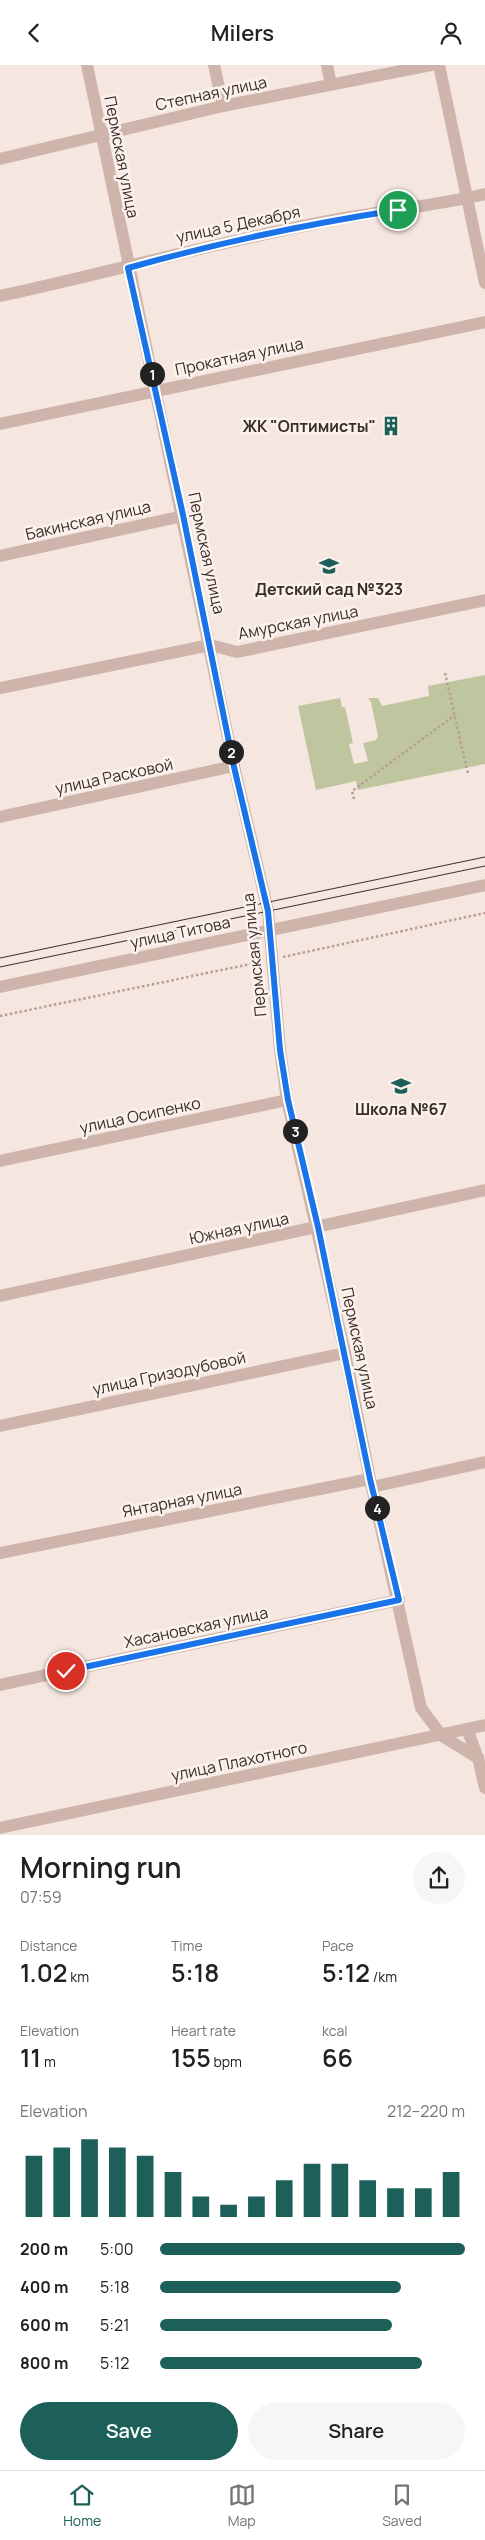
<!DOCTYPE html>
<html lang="en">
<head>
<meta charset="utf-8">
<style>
	body { margin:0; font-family:Manrope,sans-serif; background:#f6f6f6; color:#202124; height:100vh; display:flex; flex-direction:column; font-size:19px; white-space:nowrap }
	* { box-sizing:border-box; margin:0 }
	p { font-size:16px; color:#757577 }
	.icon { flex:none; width:28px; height:28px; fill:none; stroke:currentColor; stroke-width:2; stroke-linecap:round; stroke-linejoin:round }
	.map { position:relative; height:1770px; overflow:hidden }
	.drawer { display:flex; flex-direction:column; background:#fff; flex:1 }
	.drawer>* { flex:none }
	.pin { position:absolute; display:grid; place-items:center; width:42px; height:42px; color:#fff; margin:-21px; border:2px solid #fff; border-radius:50%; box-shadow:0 1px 5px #0007 }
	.km { position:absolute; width:25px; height:25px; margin:-12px; border-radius:50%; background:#222; color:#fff; font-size:14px; line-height:25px; text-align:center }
	.round { display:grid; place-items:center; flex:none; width:52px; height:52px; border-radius:26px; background:#f6f6f6 }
	.overview { display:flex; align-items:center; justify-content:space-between; height:85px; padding:0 20px }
	h1 { font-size:28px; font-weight:600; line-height:38px }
	.metrics { display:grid; grid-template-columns:repeat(3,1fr); gap:8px; height:85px; padding:5px 20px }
	.metrics div { display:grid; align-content:center }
	.metrics b { font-size:25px; font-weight:600 }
	.metrics small { font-size:14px; font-weight:400 }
	.metrics p { font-size:14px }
	.chart { height:140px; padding:10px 20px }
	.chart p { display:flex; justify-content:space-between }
	.chart svg { width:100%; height:90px; margin-top:5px; stroke:#1c6059; stroke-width:6 }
	.action { display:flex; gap:10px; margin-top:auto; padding:10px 20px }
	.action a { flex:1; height:58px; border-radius:30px; background:#1c6059; color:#fff; font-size:20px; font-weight:600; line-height:58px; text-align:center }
	.action a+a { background:#f6f6f6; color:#202124 }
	ul { padding:0 20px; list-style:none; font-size:16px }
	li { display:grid; grid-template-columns:80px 60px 1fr; align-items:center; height:38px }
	li i { height:12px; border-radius:6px; background:#1c6059 }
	header { display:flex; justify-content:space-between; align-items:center; height:65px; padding:0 20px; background:#fff; font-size:22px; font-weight:600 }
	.dock { display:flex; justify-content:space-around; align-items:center; height:70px; border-top:1px solid #e0e0e0; background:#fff; font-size:14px; color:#757577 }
	.dock a { display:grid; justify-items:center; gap:2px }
	.dock .selected { color:#1c6059 }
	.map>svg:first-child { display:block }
	.green { fill:#bfc59e }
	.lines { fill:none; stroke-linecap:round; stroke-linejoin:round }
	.path { stroke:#ba9e94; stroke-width:2.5; stroke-dasharray:2.5 2.5; stroke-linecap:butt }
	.minor { stroke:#ceb4aa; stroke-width:12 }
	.tram { stroke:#3b2d2a; stroke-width:1 }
	.route-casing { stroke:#fff; stroke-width:10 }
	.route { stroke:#1a73e8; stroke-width:6 }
	.labels { text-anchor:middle; stroke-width:5; stroke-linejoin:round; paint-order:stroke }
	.street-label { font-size:16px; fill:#3b2d2a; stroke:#fbf2ed }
	.poi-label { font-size:16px; font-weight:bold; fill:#3b2d2a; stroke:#fbf2ed }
</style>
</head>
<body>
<header><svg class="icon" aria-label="back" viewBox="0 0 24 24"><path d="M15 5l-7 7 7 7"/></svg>Milers<svg class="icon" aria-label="person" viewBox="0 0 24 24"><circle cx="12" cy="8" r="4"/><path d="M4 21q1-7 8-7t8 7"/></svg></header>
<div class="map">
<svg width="485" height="1770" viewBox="0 0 485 1770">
	<rect width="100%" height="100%" fill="#f5e7e0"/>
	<path class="green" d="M485,610v89l-127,26 -2,-9 -40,9 -18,-84 42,-8 2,9h3l8,36 -4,1 5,20 14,-3 -5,-18 13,-3 2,-4 -7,-34 -3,-4h10l4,8 47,-10 -1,-10z"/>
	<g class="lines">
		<g class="path">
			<path d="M445,608l23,101"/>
			<path d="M354,734l-2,-8 103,-76"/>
			<path d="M283,892l202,-44"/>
			<path d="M0,951l260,-54"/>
		</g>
		<g class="minor">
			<path d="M87,0l147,701 34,145 12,139 7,50 58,253 25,126 51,229 21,28 36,22"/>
			<path d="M214,0l9,41"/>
			<path d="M327,0l4,20"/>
			<path d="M439,0l46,218"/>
			<path d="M0,94l223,-53 208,-41"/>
			<path d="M0,231c110,-24 218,-54 328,-75 52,-10 105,-15 157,-27"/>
			<path d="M0,359l485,-102"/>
			<path d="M0,491l183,-40"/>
			<path d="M0,623l210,-43 27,7 248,-52"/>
			<path d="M0,752l234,-51"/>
			<path d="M0,922l485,-102"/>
			<path d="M0,1096l287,-61"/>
			<path d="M0,1231l485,-106"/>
			<path d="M0,1361l345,-73"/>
			<path d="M372,1422l113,-25"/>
			<path d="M0,1488l370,-74"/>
			<path d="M0,1620l399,-85"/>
			<path d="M467,1664l11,29 7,30"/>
			<path d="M0,1763l485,-103"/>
		</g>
		<g class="tram">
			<path d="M0,893l485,-101"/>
			<path d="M0,902l485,-101"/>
		</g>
	</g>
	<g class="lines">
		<defs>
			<path id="route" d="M66,1606l333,-71 -29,-121 -52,-252 -30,-127 -8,-50 -12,-139 -34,-144 -51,-252 -55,-247c89,-25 179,-44 270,-58"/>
		</defs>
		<use href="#route" class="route-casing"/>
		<use href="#route" class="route"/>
	</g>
	<defs>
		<symbol id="building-bare" viewBox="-9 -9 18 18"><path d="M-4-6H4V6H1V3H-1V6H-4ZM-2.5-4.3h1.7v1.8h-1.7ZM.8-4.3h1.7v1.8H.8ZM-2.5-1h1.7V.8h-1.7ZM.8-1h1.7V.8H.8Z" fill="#1c6059" stroke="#fbf2ed" stroke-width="2.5" paint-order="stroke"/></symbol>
		<symbol id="school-bare" viewBox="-9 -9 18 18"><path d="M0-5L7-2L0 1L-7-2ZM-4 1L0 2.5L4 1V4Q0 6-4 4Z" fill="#1c6059" stroke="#fbf2ed" stroke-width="2.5" paint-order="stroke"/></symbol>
	</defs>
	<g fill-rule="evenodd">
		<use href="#building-bare" x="377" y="347" width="28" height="28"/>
		<use href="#school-bare" x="315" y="487" width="28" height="28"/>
		<use href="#school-bare" x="387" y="1007" width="28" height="28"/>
	</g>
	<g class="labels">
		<g class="street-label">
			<text transform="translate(211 28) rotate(-12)" y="6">Степная улица</text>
			<text transform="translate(122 92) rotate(79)" y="6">Пермская улица</text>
			<text transform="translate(238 159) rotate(-12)" y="6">улица 5 Декабря</text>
			<text transform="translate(239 291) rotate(-12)" y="6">Прокатная улица</text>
			<text transform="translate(88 455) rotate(-13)" y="6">Бакинская улица</text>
			<text transform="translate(207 488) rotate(78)" y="6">Пермская улица</text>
			<text transform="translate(298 557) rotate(-11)" y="6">Амурская улица</text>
			<text transform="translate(114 711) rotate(-12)" y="6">улица Расковой</text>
			<text transform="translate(180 867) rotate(-12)" y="6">улица Титова</text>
			<text transform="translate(254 890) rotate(-96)" y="6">Пермская улица</text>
			<text transform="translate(140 1050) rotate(-12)" y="6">улица Осипенко</text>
			<text transform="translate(239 1163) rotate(-12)" y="6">Южная улица</text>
			<text transform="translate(360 1283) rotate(78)" y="6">Пермская улица</text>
			<text transform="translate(169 1308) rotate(-12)" y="6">улица Гризодубовой</text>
			<text transform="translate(182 1435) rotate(-11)" y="6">Янтарная улица</text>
			<text transform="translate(196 1562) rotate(-12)" y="6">Хасановская улица</text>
			<text transform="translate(239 1696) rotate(-12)" y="6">улица Плахотного</text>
		</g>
		<g class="poi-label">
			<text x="376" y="367" text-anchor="end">ЖК "Оптимисты"</text>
			<text x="329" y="530">Детский сад №323</text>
			<text x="401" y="1050">Школа №67</text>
		</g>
	</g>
</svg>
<div class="pin" style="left:398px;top:145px;background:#1e9e55"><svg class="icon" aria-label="arrive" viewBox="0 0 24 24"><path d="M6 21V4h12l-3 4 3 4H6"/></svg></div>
<div class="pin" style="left:66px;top:1606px;background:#d93025"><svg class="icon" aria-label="check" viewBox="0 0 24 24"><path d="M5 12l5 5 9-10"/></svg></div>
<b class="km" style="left:152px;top:309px">1</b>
<b class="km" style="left:231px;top:687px">2</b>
<b class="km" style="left:295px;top:1066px">3</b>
<b class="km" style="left:377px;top:1443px">4</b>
</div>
<section class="drawer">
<div class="overview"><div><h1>Morning run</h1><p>07:59</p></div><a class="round"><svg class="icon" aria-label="share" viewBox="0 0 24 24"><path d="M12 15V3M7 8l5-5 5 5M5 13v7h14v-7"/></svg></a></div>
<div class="metrics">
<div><p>Distance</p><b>1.02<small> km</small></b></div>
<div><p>Time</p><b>5:18</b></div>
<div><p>Pace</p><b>5:12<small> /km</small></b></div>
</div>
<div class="metrics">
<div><p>Elevation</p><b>11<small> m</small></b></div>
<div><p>Heart rate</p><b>155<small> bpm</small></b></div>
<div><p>kcal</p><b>66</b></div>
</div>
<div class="chart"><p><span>Elevation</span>212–220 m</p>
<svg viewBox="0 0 160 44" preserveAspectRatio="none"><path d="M5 44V14M15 44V10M25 44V6M35 44V10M45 44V14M55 44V22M65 44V34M75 44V38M85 44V34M95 44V26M105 44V18M115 44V18M125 44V26M135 44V30M145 44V30M155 44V22"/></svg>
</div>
<ul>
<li><b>200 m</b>5:00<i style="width:100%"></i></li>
<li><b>400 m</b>5:18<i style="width:79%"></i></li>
<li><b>600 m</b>5:21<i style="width:76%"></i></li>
<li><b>800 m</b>5:12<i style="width:86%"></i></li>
</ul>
<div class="action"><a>Save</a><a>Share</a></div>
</section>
<nav class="dock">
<a class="selected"><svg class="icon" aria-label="home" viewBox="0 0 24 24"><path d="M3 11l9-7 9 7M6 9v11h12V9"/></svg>Home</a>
<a><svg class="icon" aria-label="map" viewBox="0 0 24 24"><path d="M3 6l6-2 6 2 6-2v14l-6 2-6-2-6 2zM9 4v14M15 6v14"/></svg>Map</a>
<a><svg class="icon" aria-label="saved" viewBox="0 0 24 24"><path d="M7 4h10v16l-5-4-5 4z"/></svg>Saved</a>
</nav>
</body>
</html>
